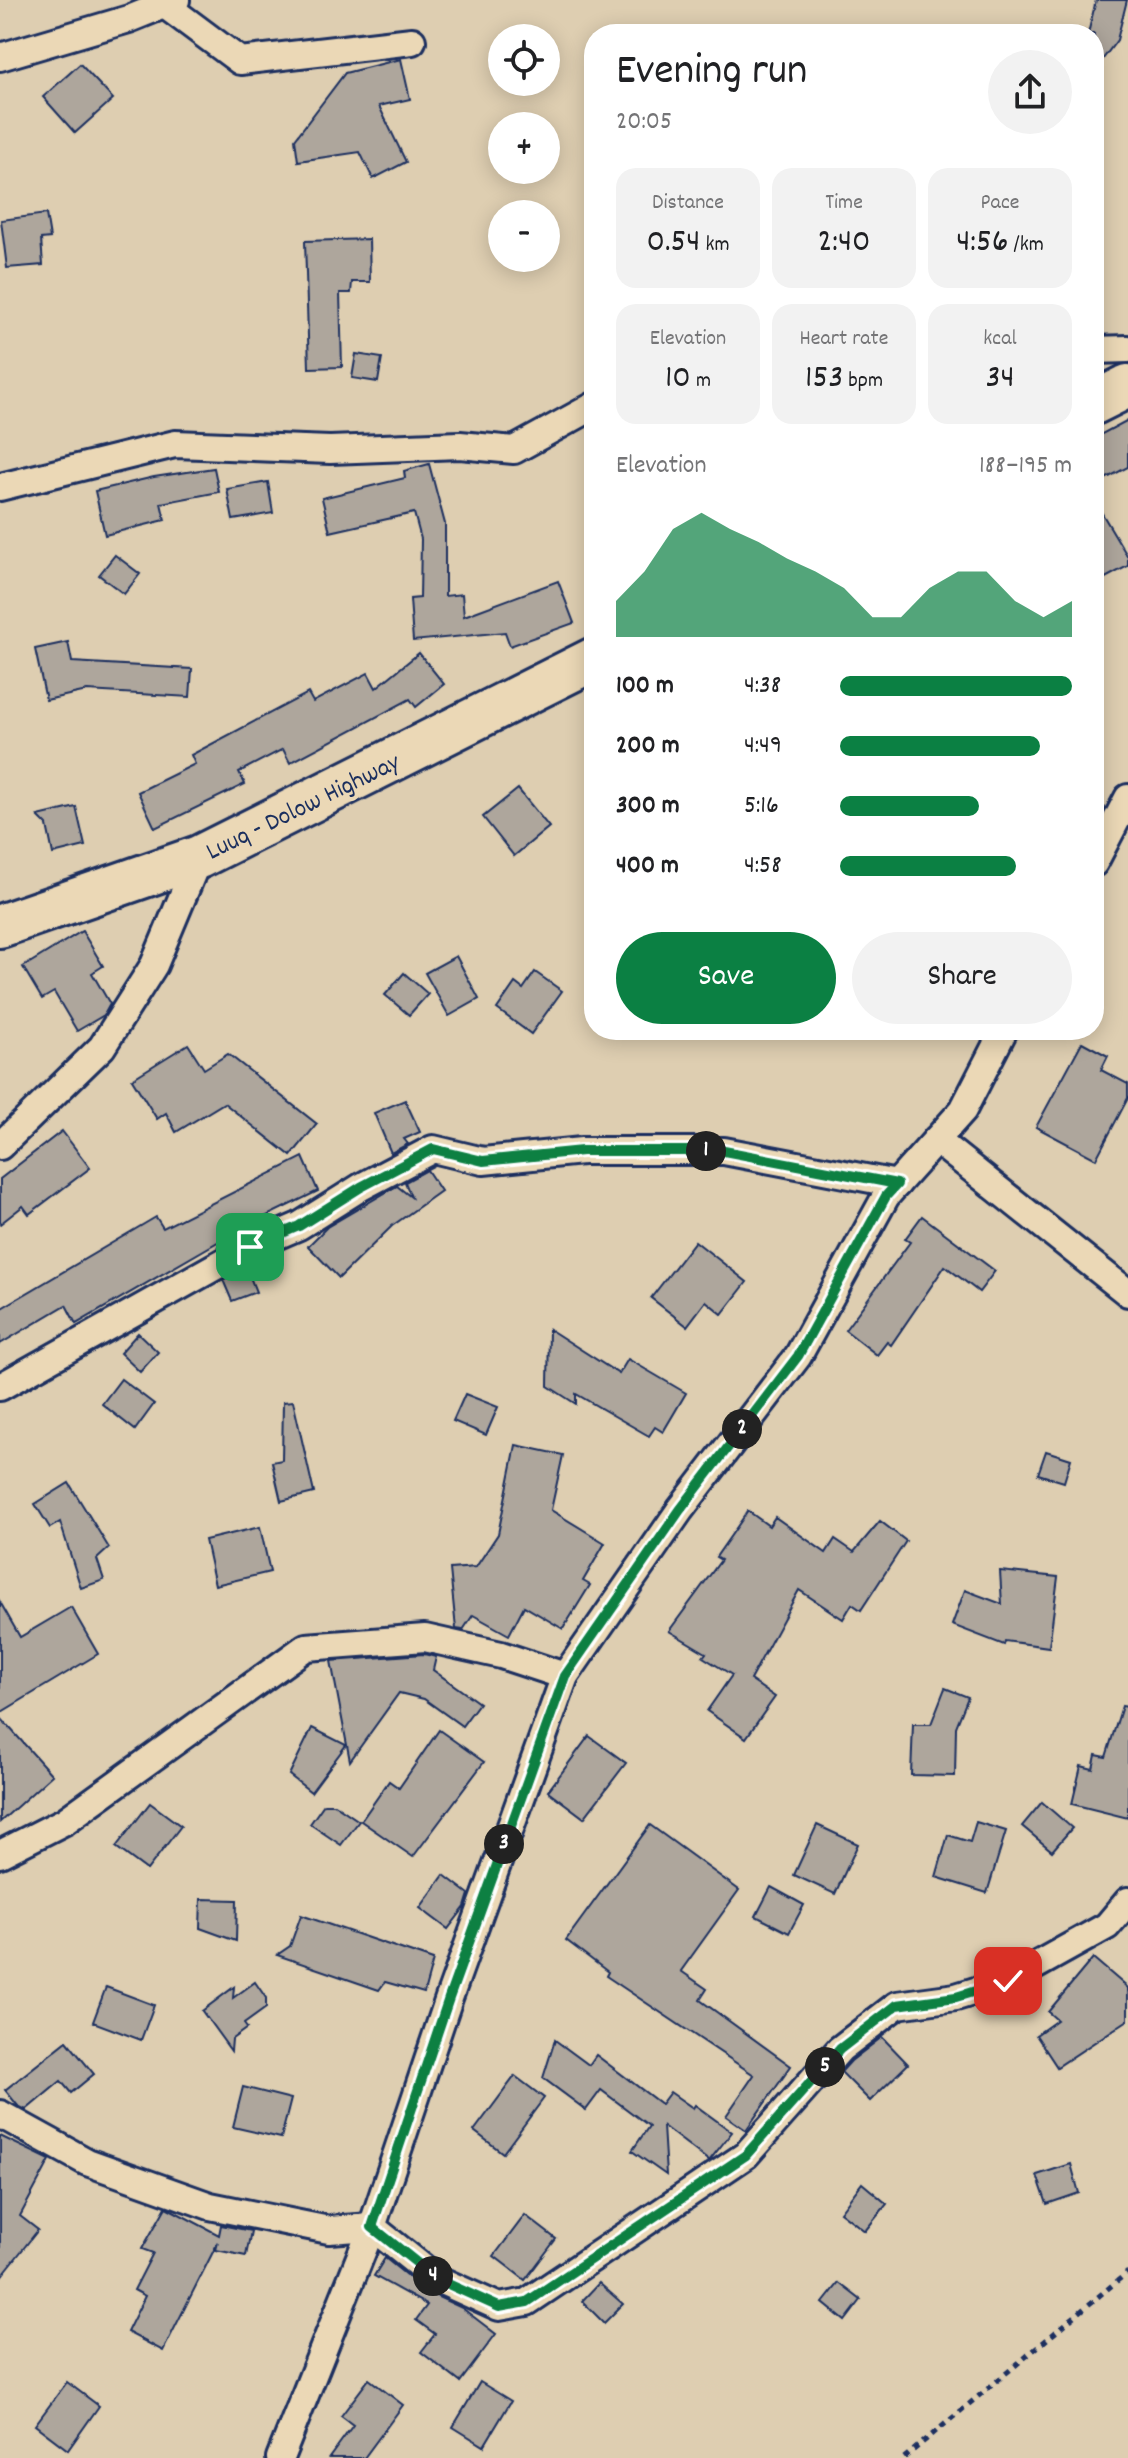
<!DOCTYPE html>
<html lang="en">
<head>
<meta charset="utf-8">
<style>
	body { margin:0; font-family:Dekko,sans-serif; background:#f2f2f2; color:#202124; height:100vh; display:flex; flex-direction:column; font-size:30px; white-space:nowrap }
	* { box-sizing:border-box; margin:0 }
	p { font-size:26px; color:#757577 }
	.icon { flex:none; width:44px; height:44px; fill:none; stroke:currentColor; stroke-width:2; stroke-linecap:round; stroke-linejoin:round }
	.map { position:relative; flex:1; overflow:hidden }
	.drawer { position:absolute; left:584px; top:24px; width:520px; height:1016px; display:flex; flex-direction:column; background:#fff; border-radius:32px; box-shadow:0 4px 20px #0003 }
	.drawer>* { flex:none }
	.fabs { position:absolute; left:488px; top:24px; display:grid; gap:16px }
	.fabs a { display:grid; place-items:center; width:72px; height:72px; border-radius:50%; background:#fff; box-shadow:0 4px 20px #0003; font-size:40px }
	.pin { position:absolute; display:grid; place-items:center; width:68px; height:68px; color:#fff; margin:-34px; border-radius:16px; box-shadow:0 4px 12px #0006 }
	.km { position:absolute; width:40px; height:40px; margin:-20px; border-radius:50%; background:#222; color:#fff; font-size:22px; line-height:40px; text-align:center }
	.round { display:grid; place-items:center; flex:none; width:84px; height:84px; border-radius:42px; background:#f2f2f2 }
	.summary { display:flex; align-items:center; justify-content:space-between; height:136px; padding:0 32px }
	h1 { font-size:44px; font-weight:600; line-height:60px }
	.figures { display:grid; grid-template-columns:repeat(3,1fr); gap:12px; height:136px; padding:8px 32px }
	.figures div { display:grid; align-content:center; border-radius:20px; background:#f2f2f2; text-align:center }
	.figures b { font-size:34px; font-weight:600 }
	.figures small { font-size:22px; font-weight:400 }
	.figures p { font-size:22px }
	.chart { height:224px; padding:16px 32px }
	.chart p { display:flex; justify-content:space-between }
	.chart svg { width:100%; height:144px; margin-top:8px; fill:#0b8043; opacity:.7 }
	.cta { display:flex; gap:16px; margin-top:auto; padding:16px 32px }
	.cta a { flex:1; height:92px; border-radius:48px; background:#0b8043; color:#fff; font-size:32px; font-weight:600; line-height:92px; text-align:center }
	.cta a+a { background:#f2f2f2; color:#202124 }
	ul { padding:0 32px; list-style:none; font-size:26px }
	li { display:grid; grid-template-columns:128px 96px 1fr; align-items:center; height:60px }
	li i { height:20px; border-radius:10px; background:#0b8043 }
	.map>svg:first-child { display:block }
	.building { fill:#aea69c; stroke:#1b2f5e; stroke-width:2 }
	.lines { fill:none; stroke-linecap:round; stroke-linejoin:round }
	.minor-casing { stroke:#1b2f5e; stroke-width:32 }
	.primary-casing { stroke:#1b2f5e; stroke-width:48 }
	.path { stroke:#1b2f5e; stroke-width:5; stroke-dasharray:6 6; stroke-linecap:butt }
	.minor { stroke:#ebd8b6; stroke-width:26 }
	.primary { stroke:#ebd8b6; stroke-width:42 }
	.route-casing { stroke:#fff; stroke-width:16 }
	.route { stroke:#0b8043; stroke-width:10 }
	.labels { text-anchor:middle; stroke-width:8; stroke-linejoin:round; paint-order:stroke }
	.street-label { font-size:26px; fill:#1b2f5e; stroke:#ebd8b6 }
</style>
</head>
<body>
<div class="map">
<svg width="1128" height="2458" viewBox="0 0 1128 2458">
	<rect width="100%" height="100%" fill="#deceb1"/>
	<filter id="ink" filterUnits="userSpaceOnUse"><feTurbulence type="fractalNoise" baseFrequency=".0125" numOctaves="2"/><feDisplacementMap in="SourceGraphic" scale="16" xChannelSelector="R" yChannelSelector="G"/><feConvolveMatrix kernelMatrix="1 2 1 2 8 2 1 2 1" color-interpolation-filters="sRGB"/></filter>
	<g filter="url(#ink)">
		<g class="building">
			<path d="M1096,0h31l-10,40 -23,31v-37h-6z"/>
			<path d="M401,59l9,40 -31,7 27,56 -33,17 -13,-27 -62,9 -3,-22 50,-66z"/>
			<path d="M80,64l33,35 -38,34 -32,-36z"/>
			<path d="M46,214l4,24 -9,1 2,26 -36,3 -6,-48z"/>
			<path d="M369,239l1,43h-18l-1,11h-11l2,74 -33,1 -4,-127z"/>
			<path d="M356,354l26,4 -4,24 -26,-4z"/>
			<path d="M1128,420v47l-34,18v-47z"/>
			<path d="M429,464l16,60v72l17,-2 2,22 94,-35 16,42 -64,23 -5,-14 -92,9 -3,-42 10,-1 1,-59 -7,-26 -84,19 -8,-34 83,-20 -1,-7z"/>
			<path d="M214,468l5,24 -58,11 4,17 -60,15 -10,-44 59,-14z"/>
			<path d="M268,482l5,31 -40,7 -6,-31z"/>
			<path d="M1094,500l34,57v9l-34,18z"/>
			<path d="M115,555l25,19 -16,20 -25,-19z"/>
			<path d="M68,642l4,20 120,7 -2,28 -103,-6 -41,9 -11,-51z"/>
			<path d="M419,653l25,31 -28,23 -6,-8 -120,64 -7,-14 -44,23 6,12 -90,44 -17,-36 57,-28 -4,-9 117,-62 5,9 55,-29 8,15z"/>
			<path d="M518,789l31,38 -35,29 -31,-39z"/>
			<path d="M76,807l9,39 -32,8 -6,-29 -9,-9z"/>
			<path d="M82,931l21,35 -11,7 18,31 -6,11 -27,16 -23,-39 -12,7 -19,-32z"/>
			<path d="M456,956l23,43 -30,17 -24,-43z"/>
			<path d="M535,972l27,19 -31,43 -34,-25 18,-26 8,6z"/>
			<path d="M404,973l24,21 -19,21 -24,-20z"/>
			<path d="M1082,1042l26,14 -7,14 27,14v14l-32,61 -60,-32z"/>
			<path d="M188,1044l16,25 24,-15 89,70 -26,32 -67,-53 -48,29 -10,-19 -9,6 -25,-40z"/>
			<path d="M405,1100l15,32 -16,7 4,5 -17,9 -17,-40z"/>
			<path d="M62,1131l28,37 -61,46 -6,-8 -23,18v-45z"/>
			<path d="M303,1157l15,34 -84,41 1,5 -18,10 11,-11 -152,88 -10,-19 -66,39v-35l156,-92 7,11z"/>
			<path d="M427,1170l14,21 -49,35 -53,52 -31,-32 19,-19 70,-41 14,11 -6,-15z"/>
			<path d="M922,1216l73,55 -16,21 -34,-26 -54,79 -4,-3 -10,13 -32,-25 65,-88 -5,-3z"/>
			<path d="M695,1241l52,41 -25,32 -16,-13 -19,25 -36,-28z"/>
			<path d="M246,1267l10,25 -24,9 -9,-21z"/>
			<path d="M549,1329l70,45 9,-15 58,34 -23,39 -8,-5 -6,9 -73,-42v10l-28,-18z"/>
			<path d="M138,1333l20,19 -18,20 -20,-19z"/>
			<path d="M121,1379l33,25 -19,26 -33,-26z"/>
			<path d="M465,1394l33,13 -12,28 -33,-14z"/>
			<path d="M293,1401l21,92 -33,8 -9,-39 10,-2 1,-58z"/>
			<path d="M516,1445l47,10 -12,55 54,33 -22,38 7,4 -27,44 -39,-23 -15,29 -36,-20 -10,15 -7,-1 -6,-60 26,-2 22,-33z"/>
			<path d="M1046,1451l25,8 -7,23 -26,-8z"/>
			<path d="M69,1483l40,65 -12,11 7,21 -23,8 -21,-66 -10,6 -15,-24z"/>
			<path d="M748,1511l21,15 6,-9 51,36 9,-14 19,13 26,-31 26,20 -45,69 -9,-6 -9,15 -44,-29 -49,90 25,17 -29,41 -39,-27 25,-36 -29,-18 3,-4 -37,-22 52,-71 -5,-3z"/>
			<path d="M260,1527l10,45 -55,13 -10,-45z"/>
			<path d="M1000,1571l58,6 -9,70 -44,-6 -1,4 -52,-20 13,-35 37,14z"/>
			<path d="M0,1602l20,35 51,-30 27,47 -98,59z"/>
			<path d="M424,1654l12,3 -3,13 46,33 -17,23 -38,-27 -25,-6 -49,68 -19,-100z"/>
			<path d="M945,1688l23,9 -12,30 -1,49 -44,-1 2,-51h18z"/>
			<path d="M1122,1706l6,1v111l-56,-14 9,-38 12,3 3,-14 10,2z"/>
			<path d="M0,1717l52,58 -52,47z"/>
			<path d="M312,1728l34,17 -35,47 -22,-17z"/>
			<path d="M439,1730l45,32 -71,95 -52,-36 28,-40 10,7z"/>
			<path d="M589,1736l37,27 -42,55 -36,-27z"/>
			<path d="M1042,1802l30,26 -20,23 -30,-25z"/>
			<path d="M150,1803l31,23 -34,44 -31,-23z"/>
			<path d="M324,1804h10l25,17 -18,24 -31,-21z"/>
			<path d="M976,1822l30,9 -19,62 -51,-16 12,-42 22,7z"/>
			<path d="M650,1825l89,65 -58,81 26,18 -7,11 91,66 -45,64 -20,-14 28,-41 -148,-99 2,-4 -42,-32z"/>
			<path d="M817,1825l41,19 -23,50 -41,-19z"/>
			<path d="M444,1875l25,19 -4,13 -17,22 -28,-21z"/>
			<path d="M771,1887l33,18 -15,28 -33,-17z"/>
			<path d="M201,1899l36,1 -1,41 -36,-13z"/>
			<path d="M301,1915l132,45 -9,33 -39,-11 -6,8 -102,-35 13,-9z"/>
			<path d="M1093,1958l35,30v32l-71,47 -21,-32 21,-15 -9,-8z"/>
			<path d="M255,1982l11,16v10l-22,16 3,4 -15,11 -1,12 -29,-40 32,-24 -1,11z"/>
			<path d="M106,1987l48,18 -13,35 -48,-18z"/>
			<path d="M882,2037l26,27 -38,37 -29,-29 10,-11z"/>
			<path d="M555,2040l34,25 7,-10 65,49 9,-12 23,16 2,-3 37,27 -23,29 -46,-35 3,49 -34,-24 17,-25 -48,-36 -15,20 -43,-32z"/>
			<path d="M67,2041l27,33 -23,19 -10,-12 -35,29 -8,-4 -13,-16z"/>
			<path d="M515,2076l29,22 -41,55 -29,-22z"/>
			<path d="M243,2087l48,12 -10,39 -48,-11z"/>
			<path d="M0,2136l50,24 -30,56 18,14 -38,48z"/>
			<path d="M1071,2164l8,29 -32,11 -10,-29z"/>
			<path d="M862,2183l25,21 -22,27 -25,-19z"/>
			<path d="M166,2207l53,28 2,-10 30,6 -5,25 -30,-6 2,-8 -55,109 -36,-19 18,-36 -11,-6 19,-37 -11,-4z"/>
			<path d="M525,2215l31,24 -31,41 -31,-24z"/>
			<path d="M385,2258l42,34 35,16 34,26 -36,48 -39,-30 14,-18 -19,-14 11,-15 -53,-29z"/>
			<path d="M599,2283l24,21 -19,19 -22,-22z"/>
			<path d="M839,2283l22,17 -16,21 -22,-18z"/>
			<path d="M369,2379l34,26 -39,53h-35l24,-33 -12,-9z"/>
			<path d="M67,2382l32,24 -31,44 -33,-25z"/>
			<path d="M480,2382l31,19 -27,45 -31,-19z"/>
		</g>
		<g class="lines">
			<defs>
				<g id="minor">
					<path d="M165,5l75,56 172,-20"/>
					<path d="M0,57l129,-38 47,-19"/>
					<path d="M1094,350l34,-1"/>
					<path d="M0,487l175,-43 155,6 130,-5 54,5 80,-44"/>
					<path d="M1094,863l34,-65"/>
					<path d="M936,1140l192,153"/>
					<path d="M0,1146l102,-99 52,-82 45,-108"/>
					<path d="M0,1387l250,-140 49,-21 62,-39 72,-38 50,12 99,-10h142l173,33"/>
					<path d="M0,1854l65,-33 241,-174 119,-9 76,17 64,21"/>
					<path d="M0,2114l87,48 123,44 119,24 43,-3 65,52 62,28 28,-5 219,-147 94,-106 57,-44 59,-8 52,-16 99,-55 21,-25"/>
					<path d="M280,2458l92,-231 77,-229 116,-322 115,-166 118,-154 88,-160 77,-86 41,-80"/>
				</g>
				<g id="primary">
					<path d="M1094,403l34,-17"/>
					<path d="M0,926l199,-69 395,-198"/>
				</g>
			</defs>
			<use href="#minor" class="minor-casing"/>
			<use href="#primary" class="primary-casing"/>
			<path class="path" d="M904,2458l224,-186"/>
			<use href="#minor" class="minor"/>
			<use href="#primary" class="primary"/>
		</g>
	</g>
	<g class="lines" filter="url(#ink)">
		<defs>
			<path id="route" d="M250,1247l49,-21 62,-39 72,-38 50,12 99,-10h142l173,33 -11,12 -88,160 -118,154 -115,166 -116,322 -77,229 65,52 62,28 28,-5 219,-147 94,-106 57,-44 59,-8 52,-16"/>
		</defs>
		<use href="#route" class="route-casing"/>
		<use href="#route" class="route"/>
	</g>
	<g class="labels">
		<g class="street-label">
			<text transform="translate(302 805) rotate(-26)" y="9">Luuq - Dolow Highway</text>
		</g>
	</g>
</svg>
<div class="fabs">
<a><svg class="icon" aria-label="locate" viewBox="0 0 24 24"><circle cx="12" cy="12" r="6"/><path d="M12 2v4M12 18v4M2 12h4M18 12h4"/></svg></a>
<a>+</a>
<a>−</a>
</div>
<div class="pin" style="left:250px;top:1247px;background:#1e9e55"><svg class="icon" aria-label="arrive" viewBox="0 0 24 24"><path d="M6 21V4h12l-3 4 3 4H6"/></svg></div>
<div class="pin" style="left:1008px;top:1981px;background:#d93025"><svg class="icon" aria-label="check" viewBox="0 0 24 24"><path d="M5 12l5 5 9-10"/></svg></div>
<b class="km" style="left:706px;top:1151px">1</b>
<b class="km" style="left:742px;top:1429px">2</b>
<b class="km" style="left:504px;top:1844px">3</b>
<b class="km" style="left:433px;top:2276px">4</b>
<b class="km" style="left:825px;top:2067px">5</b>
<section class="drawer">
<div class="summary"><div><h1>Evening run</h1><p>20:05</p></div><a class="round"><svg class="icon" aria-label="share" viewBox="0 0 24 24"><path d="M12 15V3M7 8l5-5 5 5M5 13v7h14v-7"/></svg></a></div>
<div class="figures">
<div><p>Distance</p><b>0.54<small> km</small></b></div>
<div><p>Time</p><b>2:40</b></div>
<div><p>Pace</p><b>4:56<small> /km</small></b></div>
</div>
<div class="figures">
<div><p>Elevation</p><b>10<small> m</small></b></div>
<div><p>Heart rate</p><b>153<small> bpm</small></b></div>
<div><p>kcal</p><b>34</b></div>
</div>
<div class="chart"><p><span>Elevation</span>188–195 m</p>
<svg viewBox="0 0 160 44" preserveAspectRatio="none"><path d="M0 44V33L10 24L20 11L30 6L40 11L50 15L60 20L70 24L80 29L90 38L100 38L110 29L120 24L130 24L140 33L150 38L160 33V44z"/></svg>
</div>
<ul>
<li><b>100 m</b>4:38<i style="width:100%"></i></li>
<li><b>200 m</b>4:49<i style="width:86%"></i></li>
<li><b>300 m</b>5:16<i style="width:60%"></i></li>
<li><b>400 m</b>4:58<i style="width:76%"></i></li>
</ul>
<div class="cta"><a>Save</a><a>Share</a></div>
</section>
</div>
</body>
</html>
